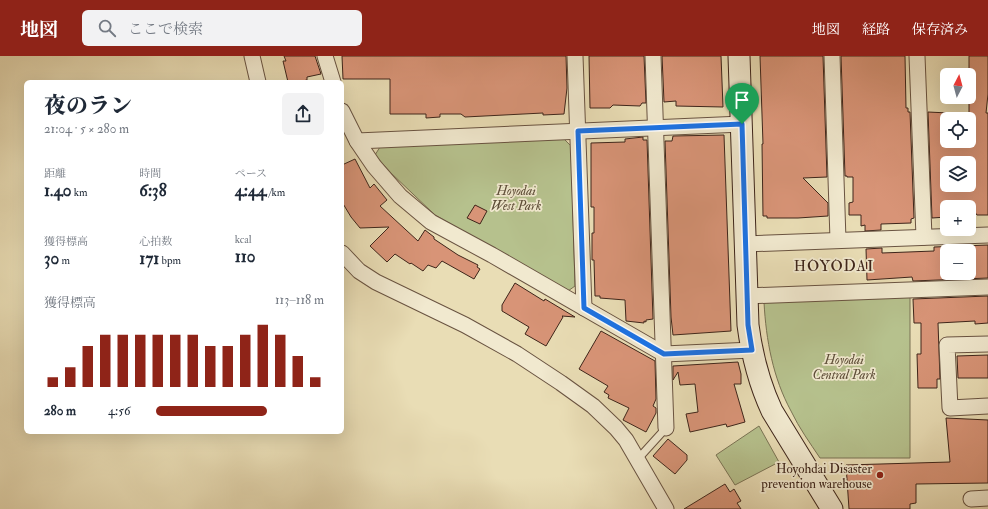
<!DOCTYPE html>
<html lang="ja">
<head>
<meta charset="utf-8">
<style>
	body { margin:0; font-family:"IM FELL Double Pica","Noto Serif JP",serif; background:#f2f2f3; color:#1f2937; height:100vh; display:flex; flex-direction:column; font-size:15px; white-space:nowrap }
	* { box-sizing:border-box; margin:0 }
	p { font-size:13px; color:#747a83 }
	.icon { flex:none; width:22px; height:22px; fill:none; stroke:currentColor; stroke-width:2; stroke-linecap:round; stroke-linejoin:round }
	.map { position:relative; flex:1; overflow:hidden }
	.sheet { position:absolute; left:24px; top:24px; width:320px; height:354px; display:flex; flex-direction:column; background:#fff; border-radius:6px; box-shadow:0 4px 16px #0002 }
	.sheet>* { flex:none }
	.needle { width:26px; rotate:6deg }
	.controls { position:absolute; left:940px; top:12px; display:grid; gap:8px }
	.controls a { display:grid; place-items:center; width:36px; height:36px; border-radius:6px; background:#fff; box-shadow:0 4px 16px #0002; font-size:20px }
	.pin { position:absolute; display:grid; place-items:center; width:34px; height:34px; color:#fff; margin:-41px -17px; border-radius:50% 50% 50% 0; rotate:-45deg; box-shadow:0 0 4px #0007 }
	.pin .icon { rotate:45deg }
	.round { display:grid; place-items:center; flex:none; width:42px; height:42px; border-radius:6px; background:#f2f2f3 }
	.headline { display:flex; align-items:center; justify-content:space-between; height:68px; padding:0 20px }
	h1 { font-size:22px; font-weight:800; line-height:30px }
	.stats { display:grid; grid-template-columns:repeat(3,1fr); gap:6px; height:68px; padding:4px 20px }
	.stats div { display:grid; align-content:center }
	.stats b { font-size:17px; font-weight:800 }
	.stats small { font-size:11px; font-weight:400 }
	.stats p { font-size:11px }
	.chart { height:112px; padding:8px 20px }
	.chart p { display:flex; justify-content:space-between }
	.chart svg { width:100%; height:72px; margin-top:4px; stroke:#8f2418; stroke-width:6 }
	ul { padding:0 20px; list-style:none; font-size:13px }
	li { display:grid; grid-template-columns:64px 48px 1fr; align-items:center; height:30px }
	li i { height:10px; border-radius:5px; background:#8f2418 }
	header { display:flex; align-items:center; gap:24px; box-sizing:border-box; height:56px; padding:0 20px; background:#8f2418; color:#fff }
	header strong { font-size:19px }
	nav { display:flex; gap:22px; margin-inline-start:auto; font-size:14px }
	.search { width:280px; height:36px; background:#f2f2f3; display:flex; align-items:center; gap:10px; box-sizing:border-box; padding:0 14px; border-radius:6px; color:#747a83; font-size:15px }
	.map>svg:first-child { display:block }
	.green { fill:#b6c18d; stroke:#7a7354 }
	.building { fill:#d89477; stroke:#3e251a; fill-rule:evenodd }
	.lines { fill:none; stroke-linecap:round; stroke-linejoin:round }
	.lane-casing { stroke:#695341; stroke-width:9 }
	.street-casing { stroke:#695341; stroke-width:17 }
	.secondary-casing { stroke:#3e251a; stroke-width:23 }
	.lane { stroke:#f1e9cf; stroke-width:7 }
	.street { stroke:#f1e9cf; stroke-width:15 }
	.secondary { stroke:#f1e9cf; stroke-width:21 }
	.route-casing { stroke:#fff; stroke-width:8 }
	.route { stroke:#1a73e8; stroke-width:5 }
	.poi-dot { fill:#8f2418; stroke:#f1e9cf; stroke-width:1.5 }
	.labels { text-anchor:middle; stroke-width:3.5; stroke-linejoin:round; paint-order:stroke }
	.park-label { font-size:13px; font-style:italic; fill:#5c4c37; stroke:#f1e9cf }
	.poi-label { font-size:13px; fill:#3e251a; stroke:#f1e9cf; text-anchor:end }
	.quarter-label { font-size:15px; letter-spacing:1px; fill:#3e251a; stroke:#f1e9cf }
</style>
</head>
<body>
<header>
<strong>地図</strong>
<div class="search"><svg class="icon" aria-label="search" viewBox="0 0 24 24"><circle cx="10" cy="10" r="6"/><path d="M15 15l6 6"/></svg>ここで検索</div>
<nav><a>地図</a><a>経路</a><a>保存済み</a></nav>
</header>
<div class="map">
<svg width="988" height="453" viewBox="0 0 988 453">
	<rect width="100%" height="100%" fill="#e9ddb5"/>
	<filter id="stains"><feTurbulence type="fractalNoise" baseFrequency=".005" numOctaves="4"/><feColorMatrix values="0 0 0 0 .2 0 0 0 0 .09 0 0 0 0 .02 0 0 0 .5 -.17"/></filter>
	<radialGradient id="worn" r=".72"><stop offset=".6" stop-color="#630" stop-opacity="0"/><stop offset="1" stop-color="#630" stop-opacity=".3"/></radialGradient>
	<g class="green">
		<path d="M564,83l7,7 4,140 -7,5 -133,-76 -44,-42 -16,-18 5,-8z"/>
		<path d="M910,241v161h-90c-10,-15 -21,-30 -29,-47 -18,-33 -25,-71 -27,-109z"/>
		<path d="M759,370l20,36 -44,23 -19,-30z"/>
	</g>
	<g class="building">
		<path d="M284,0h31l6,18 -14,3v3l-10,2h-9l-5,-21h3z"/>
		<path d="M342,0h224l1,32 -3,26 -21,1v-2l-78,4 -4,-3h-21v3l-14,1v-4h-36v-35h-47z"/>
		<path d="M589,0h55l2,47h-4l-2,3 -27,-1 -3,3h-20z"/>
		<path d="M662,0h59l2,51 -47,-1v-5l-12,1z"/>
		<path d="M760,0h63l4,121 -24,1 25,25v13l-30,2h-31v-2h-4l-1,-72h1z"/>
		<path d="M841,0h64l1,52h2v4h2l4,106 -3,1v4l-30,1v6l-16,1v-6l-4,1v-11h-12v-12l4,-1v-25h-6v-1h-2z"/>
		<path d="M969,0h19v38l-2,19h2v102h-11l-6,-8h-24v10l-15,1 -4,-106 41,2zM947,63h22v22h-22zM947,107h22v22h-22z"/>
		<path d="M724,79l7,196 -58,4 -2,-18 -6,-176h7l1,-5z"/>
		<path d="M643,81v3h4l6,179 -7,1v2l-2,-1v2l-18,-2 -1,-21 -25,-2v-2h-5l-1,-36h-2v-27h2v-26h-3v-64l34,-1v-3z"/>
		<path d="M355,103l15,29 4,-4 13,16 -7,6 38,35 7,-11 9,7v2l24,16 20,10 -1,2 3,2 -6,10 -32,-18 -6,7 -8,-3 -5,6 -12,-8 -1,1 -15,-10 -8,8 -17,-16 19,-19 -29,1 -9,-11 -9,-15v-37z"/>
		<path d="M475,149l12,6 -7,13 -13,-6z"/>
		<path d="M988,189v33l-75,3 -1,-4 -45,3 -1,-31 16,-1v5l52,-2v-4zM947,195h22v22h-22z"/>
		<path d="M515,227l29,18 1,-2 30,18 -13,-1 1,1 -17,29 -21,-12 4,-7 -27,-16v-6z"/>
		<path d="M988,240v27l-13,1v-3l-37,2 2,56h-3v9h-19l-1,-34h4v-31h-7l-1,-24z"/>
		<path d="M601,275l54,30 1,38 -3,7 3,2v5l-10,19 -23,-12 6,-12 -21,-10 1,-3 -5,-3 4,-6 -29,-17z"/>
		<path d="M988,299v23h-30l-1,-22z"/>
		<path d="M738,306l3,12v10h-7l11,38 -18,5 -1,-3 -36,8 -4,-18 12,-2 -3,-28 -15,1 -2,-13 -5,8v-14z"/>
		<path d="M946,362l42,2v63l-72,1v19l-6,1v5h-61l-3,-44 104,-3z"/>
		<path d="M668,383l19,16v5l-12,14 -22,-18z"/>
		<path d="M725,428l5,8 4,-3 7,12 -4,2 4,6h-57z"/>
	</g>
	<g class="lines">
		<defs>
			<path id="lane" d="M637,404l29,-32"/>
			<g id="street">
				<path d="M252,0l6,26"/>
				<path d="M325,0l8,26"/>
				<path d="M575,0l9,252"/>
				<path d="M653,0l13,372"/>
				<path d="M832,0l6,184"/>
				<path d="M917,0l7,181"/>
				<path d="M342,55l15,30 17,25 26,30 31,26 61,33 172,99 88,-4"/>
				<path d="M357,85l385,-17"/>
				<path d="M745,188l243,-9"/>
				<path d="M342,197l17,18 17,11 89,43 52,29 44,29 32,23 23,22 10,12 40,69"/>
				<path d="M747,240l241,-9"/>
				<path d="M988,288l-41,1 3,63 38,-2"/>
				<path d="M971,443l17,-1"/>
			</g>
			<path id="secondary" d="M739,0l9,269c4,31 11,58 24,86l60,98"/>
		</defs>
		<use href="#lane" class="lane-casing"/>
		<use href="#street" class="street-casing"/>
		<use href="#secondary" class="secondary-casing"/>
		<use href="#lane" class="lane"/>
		<use href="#street" class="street"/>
		<use href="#secondary" class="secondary"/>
	</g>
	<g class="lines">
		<defs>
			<path id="route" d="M742,68l6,201 4,25 -88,4 -80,-46 -6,-177z"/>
		</defs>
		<use href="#route" class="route-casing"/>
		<use href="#route" class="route"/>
	</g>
	<circle class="poi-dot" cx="880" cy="419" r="4"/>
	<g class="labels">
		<g class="park-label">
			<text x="516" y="139">Hoyodai<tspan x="516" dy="15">West Park</tspan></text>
			<text x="844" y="308">Hoyodai<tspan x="844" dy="15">Central Park</tspan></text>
		</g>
		<g class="poi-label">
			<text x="872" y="417">Hoyohdai Disaster<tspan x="872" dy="15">prevention warehouse</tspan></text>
		</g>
		<g class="quarter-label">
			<text x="834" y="215">HOYODAI</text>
		</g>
	</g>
	<rect width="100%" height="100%" filter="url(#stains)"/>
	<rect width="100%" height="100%" fill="url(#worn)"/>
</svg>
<div class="controls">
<a><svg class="needle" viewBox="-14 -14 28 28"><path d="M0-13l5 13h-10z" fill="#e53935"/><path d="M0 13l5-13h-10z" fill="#747a83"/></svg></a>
<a><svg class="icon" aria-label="locate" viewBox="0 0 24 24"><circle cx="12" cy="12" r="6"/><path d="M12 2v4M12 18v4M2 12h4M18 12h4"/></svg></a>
<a><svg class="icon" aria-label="layers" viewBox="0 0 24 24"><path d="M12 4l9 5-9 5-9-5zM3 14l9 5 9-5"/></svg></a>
<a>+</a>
<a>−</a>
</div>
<div class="pin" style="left:742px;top:68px;background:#1e9e55"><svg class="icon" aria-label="arrive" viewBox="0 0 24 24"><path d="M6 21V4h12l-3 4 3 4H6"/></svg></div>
<section class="sheet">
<div class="headline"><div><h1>夜のラン</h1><p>21:04 · 5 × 280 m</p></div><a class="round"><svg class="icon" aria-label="share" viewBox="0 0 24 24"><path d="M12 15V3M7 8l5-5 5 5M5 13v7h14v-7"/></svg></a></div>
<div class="stats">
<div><p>距離</p><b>1.40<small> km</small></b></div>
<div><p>時間</p><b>6:38</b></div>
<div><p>ペース</p><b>4:44<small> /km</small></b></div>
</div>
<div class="stats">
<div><p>獲得標高</p><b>30<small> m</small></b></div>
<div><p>心拍数</p><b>171<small> bpm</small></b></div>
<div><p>kcal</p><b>110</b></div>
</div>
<div class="chart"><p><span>獲得標高</span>113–118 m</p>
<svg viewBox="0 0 160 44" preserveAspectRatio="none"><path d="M5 44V38M15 44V32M25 44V19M35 44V12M45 44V12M55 44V12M65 44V12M75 44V12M85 44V12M95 44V19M105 44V19M115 44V12M125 44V6M135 44V12M145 44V25M155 44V38"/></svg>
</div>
<ul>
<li><b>280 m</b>4:56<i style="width:66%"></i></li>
</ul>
</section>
</div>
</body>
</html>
